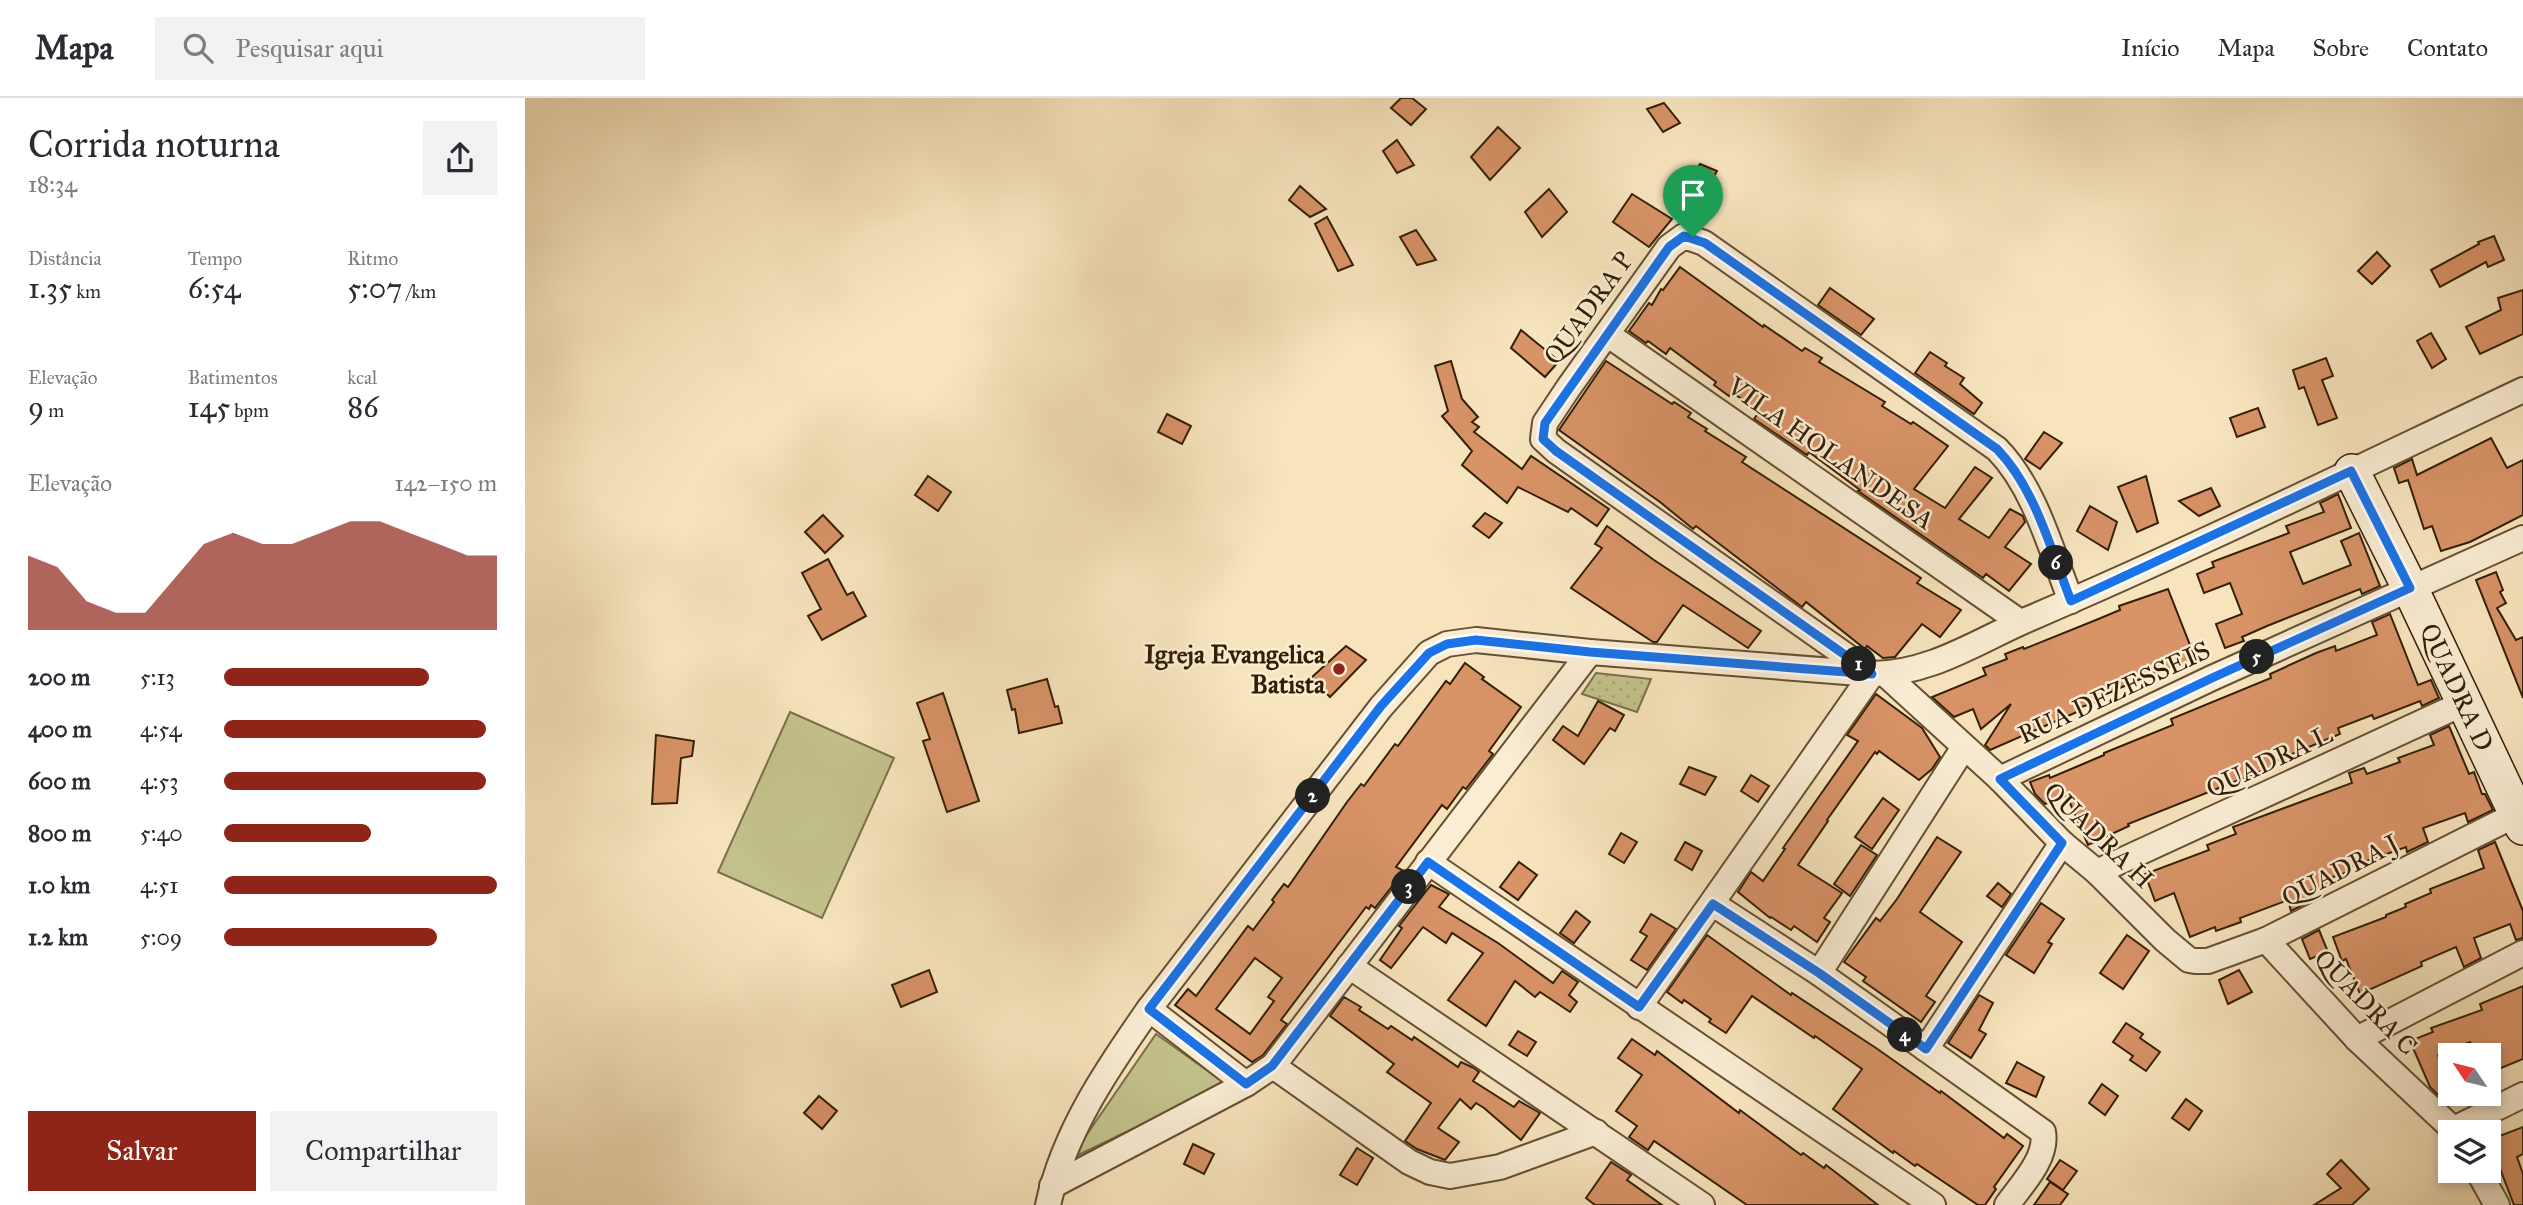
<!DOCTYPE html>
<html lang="pt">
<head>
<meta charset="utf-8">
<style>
	body { margin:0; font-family:"IM FELL Great Primer",serif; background:#f2f2f3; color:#2b2b33; height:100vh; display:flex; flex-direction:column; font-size:26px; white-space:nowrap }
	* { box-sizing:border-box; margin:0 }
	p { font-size:23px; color:#7c7c81 }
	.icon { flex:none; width:38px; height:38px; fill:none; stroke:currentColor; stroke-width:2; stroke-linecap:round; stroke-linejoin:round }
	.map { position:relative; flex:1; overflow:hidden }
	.details { display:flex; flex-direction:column; background:#fff; width:525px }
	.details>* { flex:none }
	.needle { width:46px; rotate:305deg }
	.tools { position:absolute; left:1913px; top:945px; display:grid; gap:14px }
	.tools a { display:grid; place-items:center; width:63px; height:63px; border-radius:0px; background:#fff; box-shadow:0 4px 10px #0003; font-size:35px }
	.pin { position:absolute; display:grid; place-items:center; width:60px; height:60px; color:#fff; margin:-72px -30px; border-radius:50% 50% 50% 0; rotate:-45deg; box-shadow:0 0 7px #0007 }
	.pin .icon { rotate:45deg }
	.km { position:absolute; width:35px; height:35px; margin:-18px; border-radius:50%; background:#222; color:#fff; font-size:19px; line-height:35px; text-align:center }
	.round { display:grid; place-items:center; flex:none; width:74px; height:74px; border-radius:0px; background:#f2f2f3 }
	.overview { display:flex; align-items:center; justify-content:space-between; height:119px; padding:0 28px }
	h1 { font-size:38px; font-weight:600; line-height:52px }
	.figures { display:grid; grid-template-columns:repeat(3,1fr); gap:10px; height:119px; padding:7px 28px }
	.figures div { display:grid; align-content:center }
	.figures b { font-size:30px; font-weight:600 }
	.figures small { font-size:19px; font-weight:400 }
	.figures p { font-size:19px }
	.chart { height:196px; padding:14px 28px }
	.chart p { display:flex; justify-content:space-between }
	.chart svg { width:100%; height:126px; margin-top:7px; fill:#8f2418; opacity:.7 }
	.action { display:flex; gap:14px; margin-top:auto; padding:14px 28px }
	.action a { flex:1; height:80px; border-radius:0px; background:#8f2418; color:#fff; font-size:28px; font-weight:600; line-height:80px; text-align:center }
	.action a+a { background:#f2f2f3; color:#2b2b33 }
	ul { padding:0 28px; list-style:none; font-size:23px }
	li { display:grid; grid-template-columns:112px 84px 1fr; align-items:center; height:52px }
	li i { height:18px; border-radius:9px; background:#8f2418 }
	header { display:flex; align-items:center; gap:42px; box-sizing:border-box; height:98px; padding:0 35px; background:#fff; border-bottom:2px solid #e1e1e2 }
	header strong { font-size:33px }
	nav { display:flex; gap:38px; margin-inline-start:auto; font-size:24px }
	.search { width:490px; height:63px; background:#f2f2f3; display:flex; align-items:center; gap:18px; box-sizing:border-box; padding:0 24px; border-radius:0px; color:#7c7c81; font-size:26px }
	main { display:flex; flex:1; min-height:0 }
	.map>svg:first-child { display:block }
	.grass { fill:url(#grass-dots); stroke:#7c7048; stroke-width:2 }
	.park { fill:#c3c28c; stroke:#7c7048; stroke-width:2 }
	.building { fill:#d89367; stroke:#341f05; stroke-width:2; fill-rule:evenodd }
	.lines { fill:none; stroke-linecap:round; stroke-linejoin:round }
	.street-casing { stroke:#655033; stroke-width:28 }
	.secondary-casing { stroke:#341f05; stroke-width:38 }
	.street { stroke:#faedd4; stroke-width:24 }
	.secondary { stroke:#faedd4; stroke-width:35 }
	.route-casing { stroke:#fff; stroke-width:14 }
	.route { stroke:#1a73e8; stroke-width:9 }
	.poi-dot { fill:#8f2418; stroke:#faedd4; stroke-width:2.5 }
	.labels { text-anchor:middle; stroke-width:5; stroke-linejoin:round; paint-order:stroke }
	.street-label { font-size:26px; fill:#341f05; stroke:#faedd4 }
	.poi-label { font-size:26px; font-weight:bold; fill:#341f05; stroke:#faedd4; text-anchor:end }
</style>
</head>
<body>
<header>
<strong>Mapa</strong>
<div class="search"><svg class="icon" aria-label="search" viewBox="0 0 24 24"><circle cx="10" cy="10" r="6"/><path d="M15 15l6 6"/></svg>Pesquisar aqui</div>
<nav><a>Início</a><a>Mapa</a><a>Sobre</a><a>Contato</a></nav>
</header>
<main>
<section class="details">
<div class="overview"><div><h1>Corrida noturna</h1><p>18:34</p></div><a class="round"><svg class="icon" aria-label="share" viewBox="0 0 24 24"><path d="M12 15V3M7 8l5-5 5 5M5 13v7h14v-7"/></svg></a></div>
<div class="figures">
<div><p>Distância</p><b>1.35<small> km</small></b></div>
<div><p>Tempo</p><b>6:54</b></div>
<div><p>Ritmo</p><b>5:07<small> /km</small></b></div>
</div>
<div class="figures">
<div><p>Elevação</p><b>9<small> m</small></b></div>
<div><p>Batimentos</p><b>145<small> bpm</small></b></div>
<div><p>kcal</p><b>86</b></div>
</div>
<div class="chart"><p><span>Elevação</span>142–150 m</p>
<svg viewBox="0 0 160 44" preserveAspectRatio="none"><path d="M0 44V18L10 22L20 34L30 38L40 38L50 26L60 14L70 10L80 14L90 14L100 10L110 6L120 6L130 10L140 14L150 18L160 18V44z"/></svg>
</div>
<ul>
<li><b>200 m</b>5:13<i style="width:75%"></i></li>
<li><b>400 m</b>4:54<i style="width:96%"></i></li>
<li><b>600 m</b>4:53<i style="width:96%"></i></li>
<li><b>800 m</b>5:40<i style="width:54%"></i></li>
<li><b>1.0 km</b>4:51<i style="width:100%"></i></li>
<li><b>1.2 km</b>5:09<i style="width:78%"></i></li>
</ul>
<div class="action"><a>Salvar</a><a>Compartilhar</a></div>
</section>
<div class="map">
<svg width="1998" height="1107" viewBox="0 0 1998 1107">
	<defs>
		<pattern id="grass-dots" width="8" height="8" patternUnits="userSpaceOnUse" patternTransform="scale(1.75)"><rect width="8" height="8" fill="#c3c28c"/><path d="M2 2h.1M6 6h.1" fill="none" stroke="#a8a677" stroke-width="1.8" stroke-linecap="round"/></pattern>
	</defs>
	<rect width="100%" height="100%" fill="#f7e4bd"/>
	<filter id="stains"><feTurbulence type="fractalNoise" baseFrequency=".00286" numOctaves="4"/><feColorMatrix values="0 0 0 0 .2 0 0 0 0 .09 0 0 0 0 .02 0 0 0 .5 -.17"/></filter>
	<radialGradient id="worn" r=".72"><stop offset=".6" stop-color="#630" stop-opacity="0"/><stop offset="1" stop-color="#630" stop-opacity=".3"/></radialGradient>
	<path class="grass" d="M1071,575l55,6 -14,33 -55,-18z"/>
	<g class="park">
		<path d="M265,614l104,46 -72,160 -104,-46z"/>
		<path d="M631,936l70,50 -156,75z"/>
	</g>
	<g class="building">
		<path d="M876,0h11l14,11 -15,16 -20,-17z"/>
		<path d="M1139,5l16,20 -17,9 -16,-23z"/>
		<path d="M973,29l22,21 -30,32 -19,-23z"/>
		<path d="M872,42l17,25 -17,8 -14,-22z"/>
		<path d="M1175,66l17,7 -16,27 -18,-10z"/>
		<path d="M775,88l26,23 -16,8 -21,-17z"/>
		<path d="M1024,91l18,23 -25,25 -17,-25z"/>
		<path d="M1107,96l40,25 -23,28 -36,-25z"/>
		<path d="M802,119l26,48 -15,6 -23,-47z"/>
		<path d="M891,132l20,30 -19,5 -17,-28z"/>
		<path d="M1969,138l10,24 -16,7 -2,-5 -46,25 -9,-17 48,-26 -1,-2z"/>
		<path d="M1852,154l13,14 -18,18 -14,-13z"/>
		<path d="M1155,169l83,60 1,-2 38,26 3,-3 17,10 -3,4 66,40 -3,4 29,18 2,-2 35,24 -34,43 31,19 30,-41 17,11 -33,41 30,19 21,-29 13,7 2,6 -20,25 26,17 -22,27 -23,-17 -3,4 -125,-87 2,-1 -51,-38 -2,3 -53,-36 5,-7 -27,-20 -3,4 -15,-11 2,-3 -46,-34 -4,6 -18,-13 -2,2 -17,-12 20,-28 3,2 9,-16 2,1z"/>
		<path d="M1305,190l44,31 -13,16 -43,-30z"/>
		<path d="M1998,192v44l-43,20 -14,-27 35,-17 -3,-12z"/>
		<path d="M996,232l38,31 -14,16 -34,-29z"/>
		<path d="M1906,235l15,26 -14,9 -15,-27z"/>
		<path d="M1405,254l17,11 -2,3 19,12 -4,6 22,19 -8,11 -59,-41z"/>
		<path d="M1801,260l7,18 -11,4 15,38 -19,7 -14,-38 -5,2 -6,-19z"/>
		<path d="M926,263l11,38 16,18 -6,5 7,5 -5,5 48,37 9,-13 78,53 -12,17 -26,-18 -3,4 -50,-25 -11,16 -45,-38 10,-14 -30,-35 6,-5 -13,-45z"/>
		<path d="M1081,263l66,43 2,-2 17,11 -3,4 19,12 -2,2 41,26 -4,5 179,116 -4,5 44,27 -21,27 -18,-13 -27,33 -12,1 -16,-12 -2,3 -59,-47 -4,5 -106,-81 -3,3 -33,-27 -101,-72z"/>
		<path d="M1733,310l7,19 -28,10 -7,-19z"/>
		<path d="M642,316l24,12 -9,18 -24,-12z"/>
		<path d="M1519,334l18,11 -22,26 -15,-10z"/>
		<path d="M1966,340l16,30 16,-8v55l-53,27 -29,9 -9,-25 -8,3 -16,-49 -9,3 -5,-15 18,-9 5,16z"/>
		<path d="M403,378l23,16 -13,19 -23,-16z"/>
		<path d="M1621,378l12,47 -21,9 -19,-45z"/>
		<path d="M1686,390l9,18 -21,10 -20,-15z"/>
		<path d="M1813,396l13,34 -61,24 13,32 48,-19 -10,-24 18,-8 21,53 -18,8 -2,-5 -93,37 -25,11 2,4 -19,7 -9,-24 26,-10 -12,-31 -26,10 -7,-19 17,-7 -2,-5 77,-29 -3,-7 38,-14 -4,-9z"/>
		<path d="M1565,408l27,16 -9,28 -31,-19z"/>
		<path d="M960,415l17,10 -13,15 -16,-12z"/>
		<path d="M298,417l20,21 -18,17 -20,-21z"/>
		<path d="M1082,428l47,34 107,71 -13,17 -65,-43 -26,37h-4l-82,-54 31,-40 -7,-4z"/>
		<path d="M303,461l19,36 6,-3 13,24 -44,24 -14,-24 13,-7 -19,-36z"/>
		<path d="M1971,474l7,18 -3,2 6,11 -9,5 19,32 7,-3v61l-47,-118z"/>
		<path d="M1643,491l29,74 -18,7 -3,-5 -31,12 -48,21 1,3 -22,8 1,3 -87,38 -5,-5 26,-41 -30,25 -8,-20 -19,8 -22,-20 54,-22 -3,-7 24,-9 -2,-5 18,-7 1,2 72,-29 24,-10 -1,-4z"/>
		<path d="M1865,516l28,71 13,-5 8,18 -17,8 -2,-5 -46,18 -2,-4 -34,13 2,6 -69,29 1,4 -144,57 1,2 -41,19 -21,-49 -22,8 -10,-10 -5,-12 19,-7 1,3 33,-14 21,-9v-2l69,-28 -2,-6 100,-41 -1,-4 46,-21 19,-7 1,5 41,-16 -5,-13z"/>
		<path d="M821,548l20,14 -36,37 -19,-19z"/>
		<path d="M940,565l19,14 -2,2 39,28 -32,44 4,3 -27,35 -3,-2 -16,22 -5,-4 -46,62 8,4 -29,37 -4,-3 -2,4 -3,-2 -85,113 6,4 -24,31 -11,7 -77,-57 13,-16 8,7 52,-70 5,4 21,-28 -2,-2 12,-16 4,3 59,-85 14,-18 3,2 31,-42 3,2 48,-65 4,3zM730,860l27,20 -14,19 6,4 -24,33 -34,-25z"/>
		<path d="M522,581l8,28 3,-1 4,17 -43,10 -4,-24 -3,1 -5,-20z"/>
		<path d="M418,595l36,108 -32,11 -24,-71 7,-2 -13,-36z"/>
		<path d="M1351,596l46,34 18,29 -8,12 -13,11 -40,-29 -2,3 -2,-2 -48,68 1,1 -30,44 44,28 -18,25 6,4 -13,20 -23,-16 -3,4 -20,-13 -1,1 -32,-26 13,-20 12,9 22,-32 -2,-1 75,-107 -11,-6z"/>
		<path d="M1073,603l26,14 -9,16 -5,-3 -26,36 -31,-24 10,-14 15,10z"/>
		<path d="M1924,628l20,48 5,-2 8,22h3l8,16 -25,12 -3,-9 -42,15 5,14 -21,10 -1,-5 -56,20 1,4 -24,8 1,5 -21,8 2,10 -18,9 -3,-11 -48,18 1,4 -25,9 -1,-4 -25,10 -16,-44 -19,8 -10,-27 64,-24 -2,-5 29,-11 -3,-7 119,-44 -3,-10 15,-5 3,6 33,-12 -2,-4 36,-13 -4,-10z"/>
		<path d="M131,637l38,6 -2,15 -11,2 -4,45 -25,1z"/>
		<path d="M1164,669l27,10 -11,18 -25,-11z"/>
		<path d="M1226,677l18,11 -11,16 -17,-11z"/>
		<path d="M1358,700l16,12 -27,39 -17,-12z"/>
		<path d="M1096,735l16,9 -13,21 -15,-9z"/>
		<path d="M1412,739l24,15 -41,60 42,30 -36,54 9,6 -14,20 -58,-41 3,-4 -22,-15 32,-44 4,3 17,-22z"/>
		<path d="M1160,744l17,9 -10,19 -17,-10z"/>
		<path d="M1970,744l28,69v27l-7,2 -6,-16 -36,14 7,20 -17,9 -8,-20 -35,15 1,4 -62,28 -14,-35 -4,2 -9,-24 53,-20v-2l20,-8 -1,-3 26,-11 -1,-4 54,-21 -6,-18z"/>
		<path d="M1336,747l16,10 -27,41 -16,-12z"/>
		<path d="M994,764l18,13 -19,25 -18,-13z"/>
		<path d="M1473,785l13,11 -9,13 -15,-11z"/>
		<path d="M906,787l18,9 -10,13 59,36 55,40 9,-12 16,11 -9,13 8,7 -7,10 -30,-20 -5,5 -20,-16 -29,45 -38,-26 35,-47 -31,-20 -6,10 -23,-16 -32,41 -11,-8 22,-32 -3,-2z"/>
		<path d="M1516,805l23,16 -16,23 4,2 -18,29 -28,-18z"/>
		<path d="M1051,813l14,11 -16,21 -14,-10z"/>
		<path d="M1126,816l25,15 -29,41 -16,-10 16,-24 -7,-4z"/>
		<path d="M1794,832l9,22 -18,7 -8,-20z"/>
		<path d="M1182,837l84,60 1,-2 84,55 64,45 1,-2 63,47 3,-4 16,12 -29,41 2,2 -11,16h-7l-61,-41 -2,2 -21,-15 -1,2 -60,-44 29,-40 -47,-33 -1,2 -62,-42 -26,37 -17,-11 2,-3 -27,-19 -2,3 -15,-11z"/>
		<path d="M1602,837l22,16 -26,38 -23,-16z"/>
		<path d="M404,872l8,22 -36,15 -9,-22z"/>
		<path d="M1714,872l13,22 -24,12 -9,-24z"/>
		<path d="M1998,888v73l-34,14v-18h-14l-5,-13 -32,13 12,35 -12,5 -8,-8 -20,-46 23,-9 -2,-4 51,-18 -2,-6z"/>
		<path d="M1454,897l14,8 -14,27 7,4 -15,24 -23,-15z"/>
		<path d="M819,899l17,10 -2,3 29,19 3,-3 21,14 2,-3 44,30 3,-5 13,6 5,4 -6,9 41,26 5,-6 21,12 -19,27 -37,-32 -8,-5 -5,6 -11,-10 -22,29 21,14 -14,18 -28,-11 -12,-8 26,-38 -44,-31 7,-8 -64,-48z"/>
		<path d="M1601,925l17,11 -3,4 20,14 -14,19 -16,-11 3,-4 -20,-14z"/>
		<path d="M993,933l18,11 -9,14 -18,-11z"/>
		<path d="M1107,941l23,16 2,-4 82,62 1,-3 61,45 2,-2 21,15 2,-3 52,40h-131l-93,-64 -6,9 -19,-13 8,-11 -21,-15 26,-36 -24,-17z"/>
		<path d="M1492,964l27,15 -8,20 -30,-14z"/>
		<path d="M1577,986l16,12 -13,19 -16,-12z"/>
		<path d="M294,998l18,15 -15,18 -18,-16z"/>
		<path d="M1661,1001l16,12 -13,19 -17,-12z"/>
		<path d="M1998,1029v27l-6,3 6,17v31h-9l-25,-65z"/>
		<path d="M668,1046l21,10 -10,20 -20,-10z"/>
		<path d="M832,1050l16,10 -16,27 -17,-10z"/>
		<path d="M1535,1062l17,11 -14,19 -16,-11z"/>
		<path d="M1816,1062l28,29 -17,16h-38l27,-17 -14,-14z"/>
		<path d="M1086,1064l20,13 -4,5 35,25h-67l-9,-7z"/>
		<path d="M1525,1084l18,12 -8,11h-26z"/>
	</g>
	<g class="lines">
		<defs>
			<g id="street">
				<path d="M1082,236l413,288"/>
				<path d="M1360,576l115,105 62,64 35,29 68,68 24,20 6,1h13l58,-21 257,-129"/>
				<path d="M1475,681l212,-101 311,-140"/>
				<path d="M903,764l505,343"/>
				<path d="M1572,774l367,-169"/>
				<path d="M1188,806l106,69 224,159c5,26 -22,53 -36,73"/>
				<path d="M1741,842l91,99 99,93"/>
				<path d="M824,868l353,239"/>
				<path d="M1294,875l145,-226"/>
				<path d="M1114,909l233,-333 -316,-223 -13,-12 2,-16 24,-36 100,-140 15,-11 20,7 293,206c38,39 54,101 74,152"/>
				<path d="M624,911l97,75"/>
				<path d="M1832,941l166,-86"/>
				<path d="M1401,951l136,-206"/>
				<path d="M748,968l136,96 21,10 20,4 50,-9 96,-35"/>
				<path d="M1929,1031l69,-34"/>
				<path d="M1953,1073l19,34"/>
				<path d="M527,1088l194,-102 27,-18 317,-414"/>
				<path d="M523,1107c16,-73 59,-136 101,-196l232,-302 48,-54 18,-9 29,-4 114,12 282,22c59,0 107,-34 159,-56 166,-71 329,-151 492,-228"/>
			</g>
			<path id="secondary" d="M1827,374l58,116 113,239"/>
		</defs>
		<use href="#street" class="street-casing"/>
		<use href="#secondary" class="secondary-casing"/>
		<use href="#street" class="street"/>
		<use href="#secondary" class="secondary"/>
	</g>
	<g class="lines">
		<defs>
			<path id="route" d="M1159,138l21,7 292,206c38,39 54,101 74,152l280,-130 59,117 -198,90 -212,101 62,64 -136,206 -107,-76 -106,-69 -74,103 -211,-145 -156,204 -26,18 -97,-75 232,-303 48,-53 18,-9 29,-4 114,12 282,22 -316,-223 -13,-12 2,-16 124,-176z"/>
		</defs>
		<use href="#route" class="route-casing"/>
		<use href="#route" class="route"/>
	</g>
	<circle class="poi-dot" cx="814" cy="571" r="7"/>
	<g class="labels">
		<g class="street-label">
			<text transform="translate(1063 210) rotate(-54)" y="9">QUADRA P</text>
			<text transform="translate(1306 355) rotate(35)" y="9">VILA HOLANDESA</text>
			<text transform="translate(1932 589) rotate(65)" y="9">QUADRA D</text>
			<text transform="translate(1589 594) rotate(-25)" y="9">RUA DEZESSEIS</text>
			<text transform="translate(1744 663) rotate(-25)" y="9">QUADRA L</text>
			<text transform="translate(1574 737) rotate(44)" y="9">QUADRA H</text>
			<text transform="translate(1815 772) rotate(-27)" y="9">QUADRA J</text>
			<text transform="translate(1841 904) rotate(46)" y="9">QUADRA C</text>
		</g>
		<g class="poi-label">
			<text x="800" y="565">Igreja Evangelica<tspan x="800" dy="30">Batista</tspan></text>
		</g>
	</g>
	<rect width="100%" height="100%" filter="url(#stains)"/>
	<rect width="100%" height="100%" fill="url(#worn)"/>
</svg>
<div class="tools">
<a><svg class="needle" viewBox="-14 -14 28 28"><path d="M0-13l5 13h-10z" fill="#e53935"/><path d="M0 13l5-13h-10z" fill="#7c7c81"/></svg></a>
<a><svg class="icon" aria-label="layers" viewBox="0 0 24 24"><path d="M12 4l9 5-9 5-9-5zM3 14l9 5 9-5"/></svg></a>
</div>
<div class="pin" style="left:1168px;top:139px;background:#1e9e55"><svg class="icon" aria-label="arrive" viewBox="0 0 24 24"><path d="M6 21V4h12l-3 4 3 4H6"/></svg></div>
<b class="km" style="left:1334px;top:566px">1</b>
<b class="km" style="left:788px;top:698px">2</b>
<b class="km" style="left:884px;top:789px">3</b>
<b class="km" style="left:1380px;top:937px">4</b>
<b class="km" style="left:1732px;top:559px">5</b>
<b class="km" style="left:1531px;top:465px">6</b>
</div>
</main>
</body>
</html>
